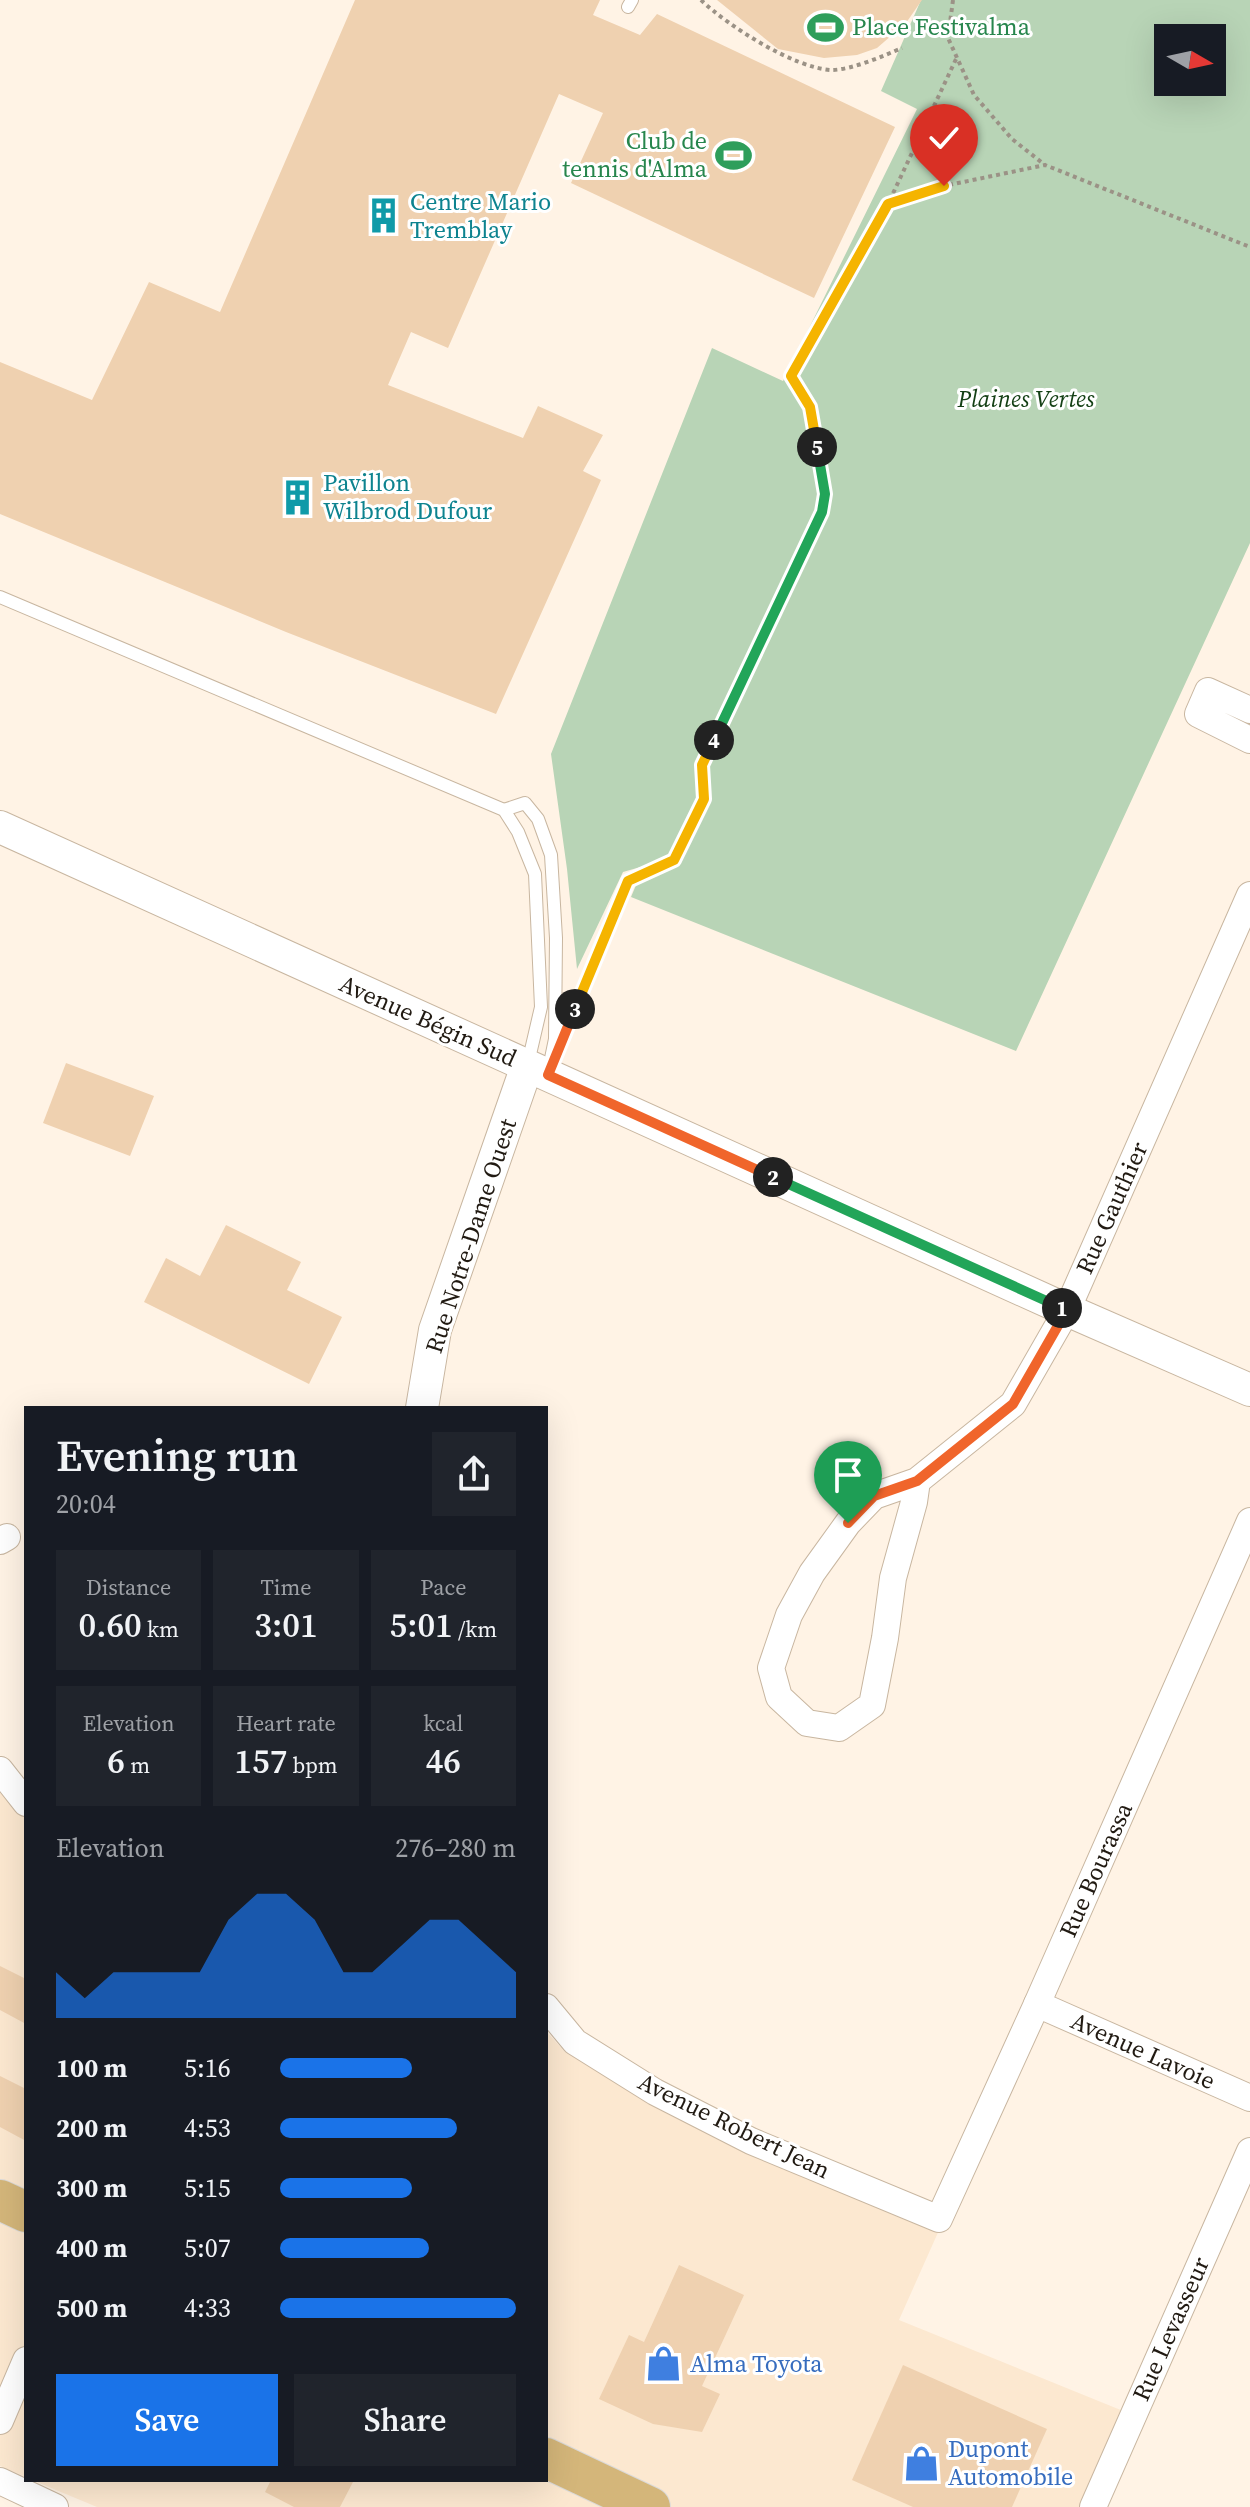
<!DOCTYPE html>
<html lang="en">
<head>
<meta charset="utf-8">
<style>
	body { margin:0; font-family:"Source Serif 4",serif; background:#20242c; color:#f1f3f6; height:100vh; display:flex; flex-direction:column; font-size:30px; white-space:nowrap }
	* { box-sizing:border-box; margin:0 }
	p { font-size:26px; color:#9ea1a6 }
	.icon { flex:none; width:44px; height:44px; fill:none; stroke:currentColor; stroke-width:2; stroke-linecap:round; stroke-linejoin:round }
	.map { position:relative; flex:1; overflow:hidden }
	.details { position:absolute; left:24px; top:1406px; width:524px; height:1076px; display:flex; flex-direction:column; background:#171b24; border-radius:0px; box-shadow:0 8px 32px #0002 }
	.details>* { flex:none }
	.needle { width:52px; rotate:99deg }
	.fabs { position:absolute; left:1154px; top:24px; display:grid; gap:16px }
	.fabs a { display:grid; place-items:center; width:72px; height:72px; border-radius:0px; background:#171b24; box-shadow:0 8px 32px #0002; font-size:40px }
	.pin { position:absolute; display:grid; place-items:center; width:68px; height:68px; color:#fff; margin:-82px -34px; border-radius:50% 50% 50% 0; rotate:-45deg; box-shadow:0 0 8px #0007 }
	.pin .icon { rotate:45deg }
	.km { position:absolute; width:40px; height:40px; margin:-20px; border-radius:50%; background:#222; color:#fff; font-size:22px; line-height:40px; text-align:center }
	.round { display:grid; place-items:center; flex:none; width:84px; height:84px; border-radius:0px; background:#20242c }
	.headline { display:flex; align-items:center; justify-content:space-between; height:136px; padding:0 32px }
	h1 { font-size:44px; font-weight:600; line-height:60px }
	.stats { display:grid; grid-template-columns:repeat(3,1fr); gap:12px; height:136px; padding:8px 32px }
	.stats div { display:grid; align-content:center; border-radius:0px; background:#20242c; text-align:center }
	.stats b { font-size:34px; font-weight:600 }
	.stats small { font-size:22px; font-weight:400 }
	.stats p { font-size:22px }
	.chart { height:224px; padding:16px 32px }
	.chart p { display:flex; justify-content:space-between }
	.chart svg { width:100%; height:144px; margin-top:8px; fill:#1a73e8; opacity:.7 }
	.action { display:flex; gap:16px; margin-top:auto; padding:16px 32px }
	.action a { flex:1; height:92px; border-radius:0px; background:#1a73e8; color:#fff; font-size:32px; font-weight:600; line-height:92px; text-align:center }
	.action a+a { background:#20242c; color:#f1f3f6 }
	ul { padding:0 32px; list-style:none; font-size:26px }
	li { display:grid; grid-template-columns:128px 96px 1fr; align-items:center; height:60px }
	li i { height:20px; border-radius:10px; background:#1a73e8 }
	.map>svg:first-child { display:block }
	.built { fill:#fce8d0 }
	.green { fill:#b8d4b6; fill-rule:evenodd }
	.building { fill:#efd1b0 }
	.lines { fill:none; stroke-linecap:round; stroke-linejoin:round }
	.service-casing { stroke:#c8b6a0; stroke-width:14 }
	.minor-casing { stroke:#c8b6a0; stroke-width:28 }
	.tertiary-casing { stroke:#c8b6a0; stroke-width:34 }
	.primary-casing { stroke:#dbdad9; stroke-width:42 }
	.path { stroke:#9b9286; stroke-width:4; stroke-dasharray:4 4; stroke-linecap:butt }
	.service { stroke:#fff; stroke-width:12 }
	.minor { stroke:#fff; stroke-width:26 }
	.tertiary { stroke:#fff; stroke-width:32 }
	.primary { stroke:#d4b67a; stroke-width:40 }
	.split-1-casing { stroke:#fff; stroke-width:16 }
	.split-2-casing { stroke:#fff; stroke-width:16 }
	.split-3-casing { stroke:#fff; stroke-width:16 }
	.split-4-casing { stroke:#fff; stroke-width:16 }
	.split-5-casing { stroke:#fff; stroke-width:16 }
	.split-6-casing { stroke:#fff; stroke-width:16 }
	.split-1 { stroke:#f0652b; stroke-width:10 }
	.split-2 { stroke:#22a559; stroke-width:10 }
	.split-3 { stroke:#f0652b; stroke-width:10 }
	.split-4 { stroke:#f5b400; stroke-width:10 }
	.split-5 { stroke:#22a559; stroke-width:10 }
	.split-6 { stroke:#f5b400; stroke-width:10 }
	.labels { text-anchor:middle; stroke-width:6; stroke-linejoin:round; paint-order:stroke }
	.leisure-label { font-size:24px; fill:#27864d; stroke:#fff; text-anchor:start }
	.culture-label { font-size:24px; fill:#0d838f; stroke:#fff; text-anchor:start }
	.park-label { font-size:24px; font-style:italic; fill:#144015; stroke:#fff }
	.street-label { font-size:24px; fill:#211a12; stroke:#fff }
	.shop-label { font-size:24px; fill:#366cbe; stroke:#fff; text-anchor:start }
</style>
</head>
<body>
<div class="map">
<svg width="1250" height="2507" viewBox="0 0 1250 2507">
	<rect width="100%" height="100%" fill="#fff3e5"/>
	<g class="built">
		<path d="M0,1787l26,33v657l-26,-11z"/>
		<path d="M546,2031l19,21 375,176 -41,92 234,95 -40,92h-996l-65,-27h514z"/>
	</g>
	<path class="green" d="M921,0h329v543l-234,508 -385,-154 13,-31 -21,6 -46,97 -10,-100 -16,-115 161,-406 71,33 134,-272 -36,-18zM1168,38h44v44h-44z"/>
	<g class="building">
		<path d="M355,0h245l-7,15 47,20 17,-21 238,113 -81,171 -243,-115 32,-70 -44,-19 -111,254 -37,-16 -23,53 135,53 15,-32 65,29 -20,36 18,9 -105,234 -210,-82 -286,-118v-152l92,38 57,-118 71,30z"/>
		<path d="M717,0h205l-16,23 -29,25 -20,7 -33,3 -46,-9z"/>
		<path d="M66,1063l88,33 -24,60 -87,-33z"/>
		<path d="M226,1225l75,37 -14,28 55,27 -33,67 -165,-82 22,-44 34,18z"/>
		<path d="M0,1966l26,13v45l-26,-14z"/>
		<path d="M0,2076l26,13v52l-26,-14z"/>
		<path d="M679,2265l65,30 -42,91 18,8 -18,38 -49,-8 -54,-25 30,-64 15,7z"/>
		<path d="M903,2365l144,64 -35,78h-99l-61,-27z"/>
		<path d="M271,2480h83l-14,27h-46l-29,-15z"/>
	</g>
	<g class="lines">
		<defs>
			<g id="service">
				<path d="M628,7l4,-7"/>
				<path d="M0,597l504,213 14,22 17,42 6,133 -13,56"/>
				<path d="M504,810l21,-7 13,16 13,36 5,83 -1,101 -7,34"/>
			</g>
			<g id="minor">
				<path d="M1250,710l-42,-19 -10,23 52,26"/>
				<path d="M917,1481l-3,21 -21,76 -8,60 -13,67 -33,23 -32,-5 -28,-26 -8,-29 18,-53 23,-42 36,-50 26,-27 43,-15 96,-77 54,-94 183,-415"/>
				<path d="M0,1541l7,-4"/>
				<path d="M0,1770l26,33"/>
				<path d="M1037,2004l213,94"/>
				<path d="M546,2007l29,35 80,50 96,49 188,78 98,-215 213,-483"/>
				<path d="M0,2421l26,-61"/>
				<path d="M0,2481l55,26"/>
				<path d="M1093,2507l157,-356"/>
			</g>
			<g id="tertiary">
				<path d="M0,827l1067,483 183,80"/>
				<path d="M422,1408l13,-78 92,-264"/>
			</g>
			<g id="primary">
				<path d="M0,2200l26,12"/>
				<path d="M546,2458l104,49"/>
			</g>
		</defs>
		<use href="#service" class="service-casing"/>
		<use href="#minor" class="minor-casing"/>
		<use href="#tertiary" class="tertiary-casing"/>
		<use href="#primary" class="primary-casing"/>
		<g class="path">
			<path d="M701,0c27,26 93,68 130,70 21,0 52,-14 71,-22"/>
			<path d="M953,0l-5,38 26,57 38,44 33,26"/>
			<path d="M888,204l56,-18 101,-21 205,82"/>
			<path d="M573,1013l55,-132 46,-21 30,-61 -2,-34 120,-253 3,-18 -15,-87 -19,-31 97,-172 69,-147"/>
		</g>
		<use href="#service" class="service"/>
		<use href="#minor" class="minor"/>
		<use href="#tertiary" class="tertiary"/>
		<use href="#primary" class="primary"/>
	</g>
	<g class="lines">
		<defs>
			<path id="split-1" d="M848,1523l26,-27 43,-15 96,-77 54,-94 -5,-2"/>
			<path id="split-2" d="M773,1177l289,131"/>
			<path id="split-3" d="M575,1009l-27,66 225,102"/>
			<path id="split-4" d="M575,1009l53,-128 46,-21 30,-61 -2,-34 12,-25"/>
			<path id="split-5" d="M714,740l108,-228 3,-18 -8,-47"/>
			<path id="split-6" d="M817,447l-7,-40 -19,-31 97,-172 56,-18"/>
		</defs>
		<use href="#split-1" class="split-1-casing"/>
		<use href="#split-2" class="split-2-casing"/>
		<use href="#split-3" class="split-3-casing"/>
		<use href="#split-4" class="split-4-casing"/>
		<use href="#split-5" class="split-5-casing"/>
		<use href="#split-6" class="split-6-casing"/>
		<use href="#split-1" class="split-1"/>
		<use href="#split-2" class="split-2"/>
		<use href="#split-3" class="split-3"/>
		<use href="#split-4" class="split-4"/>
		<use href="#split-5" class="split-5"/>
		<use href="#split-6" class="split-6"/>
	</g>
	<defs>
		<symbol id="stadium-bare" viewBox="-9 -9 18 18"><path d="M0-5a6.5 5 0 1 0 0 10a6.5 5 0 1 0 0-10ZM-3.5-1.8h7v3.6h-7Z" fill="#2e9e5b" stroke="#fff" stroke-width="2.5" paint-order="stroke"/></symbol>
		<symbol id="building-bare" viewBox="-9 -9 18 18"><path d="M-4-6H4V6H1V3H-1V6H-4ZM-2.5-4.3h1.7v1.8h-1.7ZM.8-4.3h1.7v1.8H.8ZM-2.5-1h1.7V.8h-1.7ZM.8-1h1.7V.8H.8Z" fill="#0f9aa8" stroke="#fff" stroke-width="2.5" paint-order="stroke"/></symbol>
		<symbol id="shop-bare" viewBox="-9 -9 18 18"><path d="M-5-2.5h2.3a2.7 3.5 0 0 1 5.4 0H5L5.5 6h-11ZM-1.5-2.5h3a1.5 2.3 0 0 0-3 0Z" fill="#3f7fe0" stroke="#fff" stroke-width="2.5" paint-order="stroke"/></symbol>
	</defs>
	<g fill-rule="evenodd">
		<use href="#stadium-bare" x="800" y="2" width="51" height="51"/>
		<use href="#stadium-bare" x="708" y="130" width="51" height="51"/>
		<use href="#building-bare" x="358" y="190" width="51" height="51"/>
		<use href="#building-bare" x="272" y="472" width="51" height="51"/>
		<use href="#shop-bare" x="638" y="2338" width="51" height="51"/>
		<use href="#shop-bare" x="896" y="2438" width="51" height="51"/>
	</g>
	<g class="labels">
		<g class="leisure-label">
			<text x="852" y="35">Place Festivalma</text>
			<text x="707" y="149" text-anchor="end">Club de<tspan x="707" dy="28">tennis d'Alma</tspan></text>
		</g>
		<g class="culture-label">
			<text x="410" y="210">Centre Mario<tspan x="410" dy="28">Tremblay</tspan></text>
			<text x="323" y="491">Pavillon<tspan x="323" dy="28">Wilbrod Dufour</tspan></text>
		</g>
		<g class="park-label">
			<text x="1026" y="407">Plaines Vertes</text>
		</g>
		<g class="street-label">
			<text transform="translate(428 1021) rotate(24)" y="8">Avenue Bégin Sud</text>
			<text transform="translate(1112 1208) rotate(-66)" y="8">Rue Gauthier</text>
			<text transform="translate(471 1236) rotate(-72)" y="8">Rue Notre-Dame Ouest</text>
			<text transform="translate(1096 1870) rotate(-66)" y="8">Rue Bourassa</text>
			<text transform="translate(1143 2051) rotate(24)" y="8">Avenue Lavoie</text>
			<text transform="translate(734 2126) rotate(26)" y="8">Avenue Robert Jean</text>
			<text transform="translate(1171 2329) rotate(-66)" y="8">Rue Levasseur</text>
		</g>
		<g class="shop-label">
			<text x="690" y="2372">Alma Toyota</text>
			<text x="948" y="2457">Dupont<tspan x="948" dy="28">Automobile</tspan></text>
		</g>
	</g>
</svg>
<div class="fabs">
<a><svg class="needle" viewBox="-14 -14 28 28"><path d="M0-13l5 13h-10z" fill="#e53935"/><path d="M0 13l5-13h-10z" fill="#9ea1a6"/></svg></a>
</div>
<div class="pin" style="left:848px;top:1523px;background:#1e9e55"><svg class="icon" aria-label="arrive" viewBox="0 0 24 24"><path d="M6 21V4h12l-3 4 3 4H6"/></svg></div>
<div class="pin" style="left:944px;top:186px;background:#d93025"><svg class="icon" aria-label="check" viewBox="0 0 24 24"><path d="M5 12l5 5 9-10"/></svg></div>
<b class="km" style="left:1062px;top:1308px">1</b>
<b class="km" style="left:773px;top:1177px">2</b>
<b class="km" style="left:575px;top:1009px">3</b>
<b class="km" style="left:714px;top:740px">4</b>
<b class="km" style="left:817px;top:447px">5</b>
<section class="details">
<div class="headline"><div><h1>Evening run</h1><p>20:04</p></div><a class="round"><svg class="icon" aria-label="share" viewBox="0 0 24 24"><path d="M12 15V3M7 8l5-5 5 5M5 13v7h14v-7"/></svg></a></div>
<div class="stats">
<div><p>Distance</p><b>0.60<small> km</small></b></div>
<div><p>Time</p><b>3:01</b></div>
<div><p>Pace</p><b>5:01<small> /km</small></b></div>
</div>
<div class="stats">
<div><p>Elevation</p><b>6<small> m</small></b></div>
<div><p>Heart rate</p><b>157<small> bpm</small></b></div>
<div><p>kcal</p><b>46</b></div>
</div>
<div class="chart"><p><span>Elevation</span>276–280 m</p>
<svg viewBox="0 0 160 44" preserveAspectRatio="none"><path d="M0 44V30L10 38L20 30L30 30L40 30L50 30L60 14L70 6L80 6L90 14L100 30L110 30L120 22L130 14L140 14L150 22L160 30V44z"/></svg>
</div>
<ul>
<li><b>100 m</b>5:16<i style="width:56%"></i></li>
<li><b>200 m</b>4:53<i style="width:75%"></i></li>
<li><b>300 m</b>5:15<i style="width:56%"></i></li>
<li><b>400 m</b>5:07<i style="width:63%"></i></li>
<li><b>500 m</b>4:33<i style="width:100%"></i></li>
</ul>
<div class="action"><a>Save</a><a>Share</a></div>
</section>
</div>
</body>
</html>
